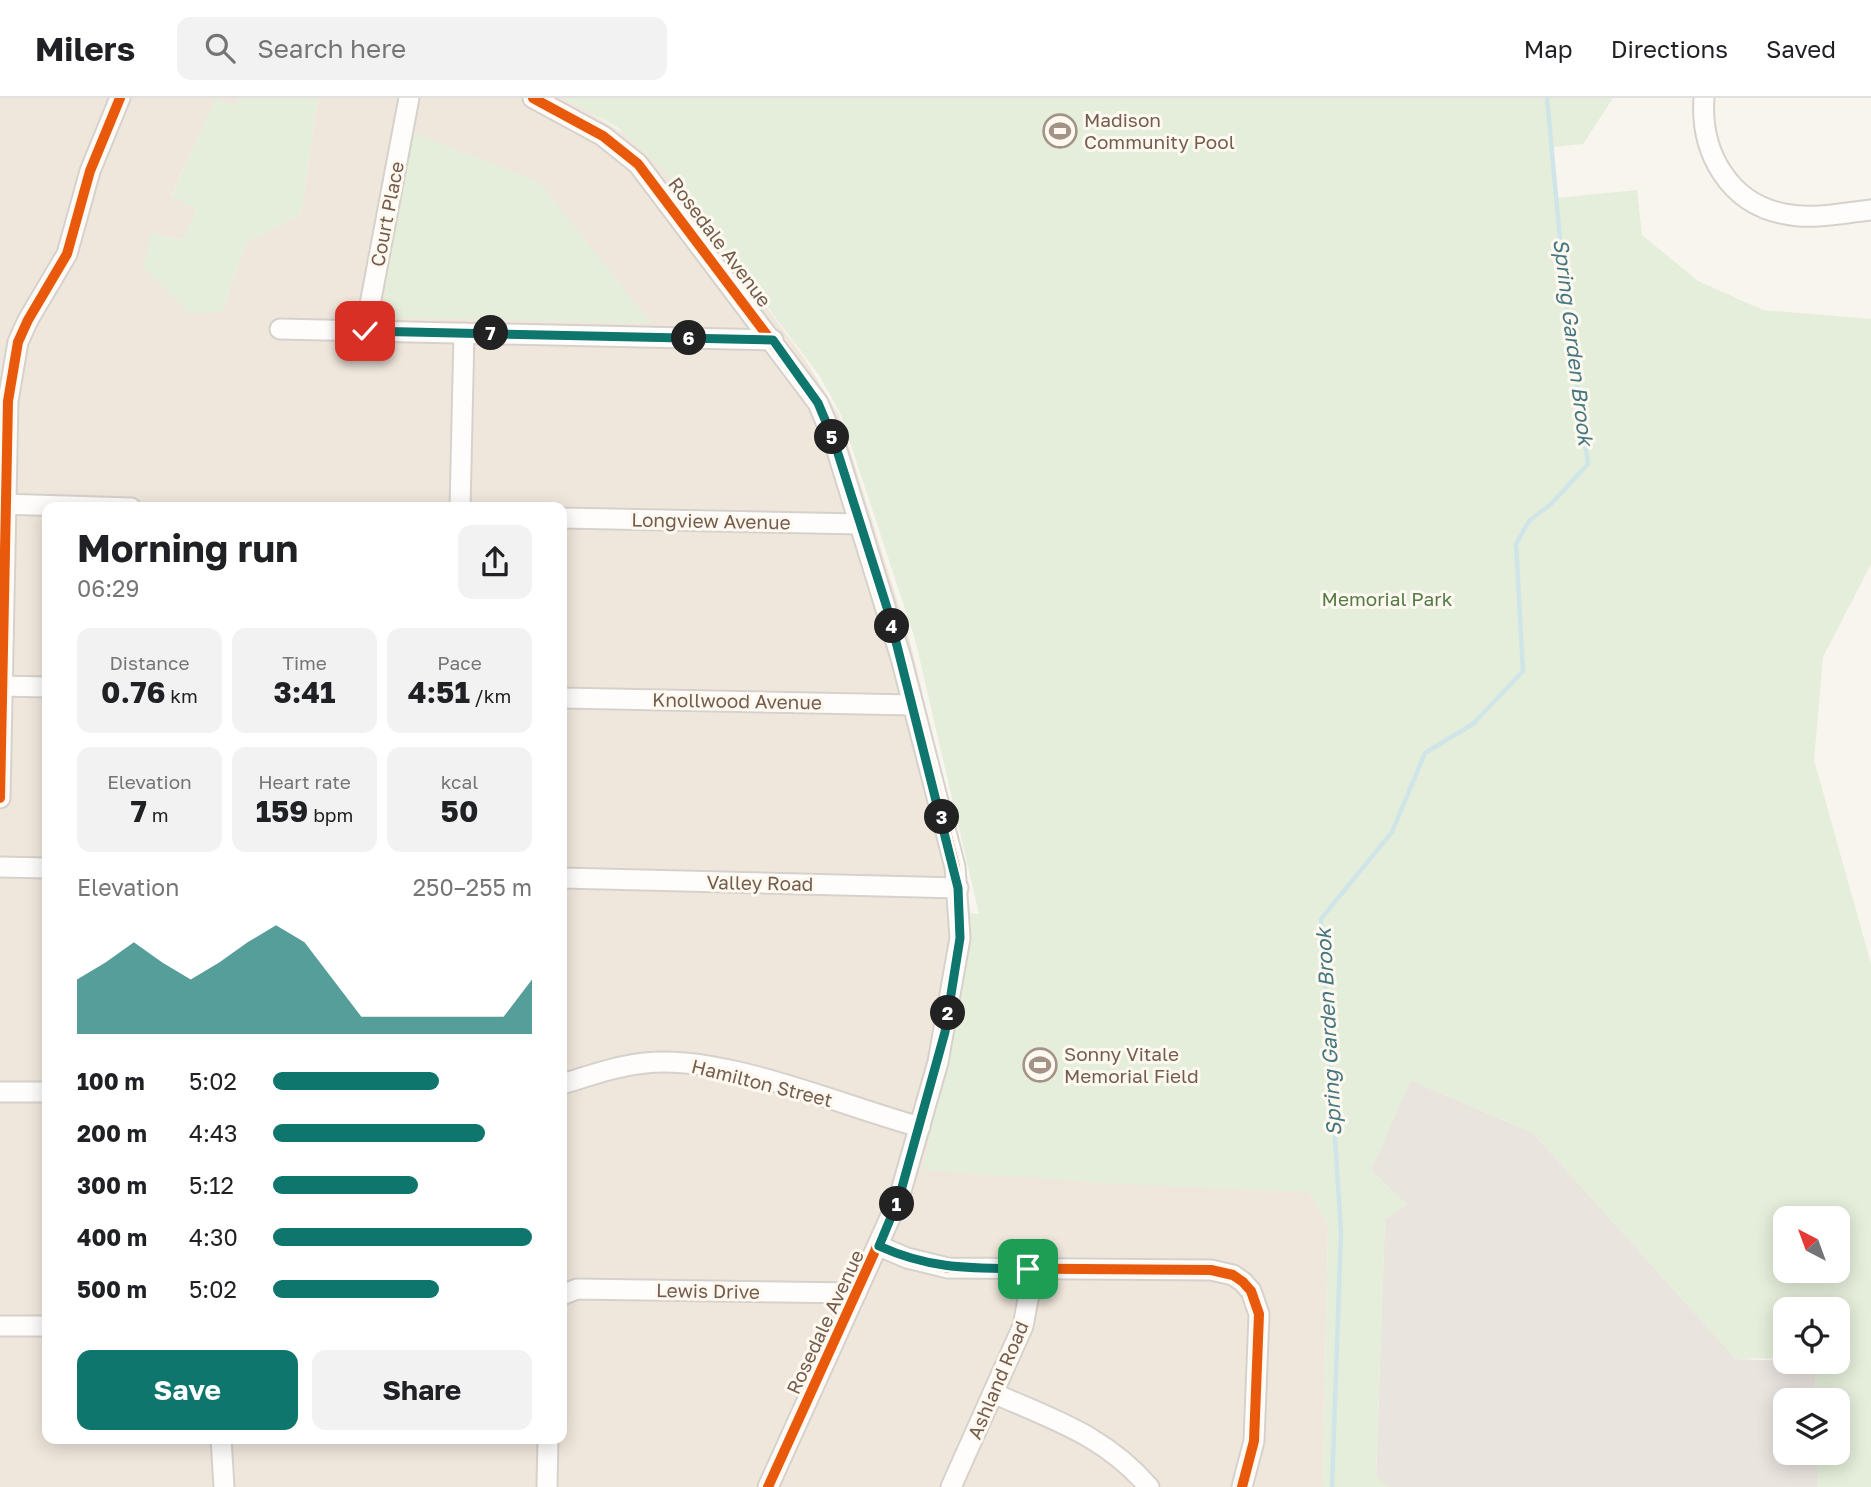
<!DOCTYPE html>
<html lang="en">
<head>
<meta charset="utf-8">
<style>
	body { margin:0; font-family:"Golos Text",sans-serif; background:#f2f2f2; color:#202124; height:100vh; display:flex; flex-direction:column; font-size:26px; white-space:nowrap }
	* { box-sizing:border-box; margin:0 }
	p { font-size:23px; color:#757577 }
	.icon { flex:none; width:38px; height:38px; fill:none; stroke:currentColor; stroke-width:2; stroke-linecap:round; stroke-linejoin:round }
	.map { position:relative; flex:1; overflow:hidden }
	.panel { position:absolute; left:42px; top:404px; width:525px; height:942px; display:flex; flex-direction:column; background:#fff; border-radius:14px; box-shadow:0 4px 18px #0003 }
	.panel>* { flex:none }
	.needle { width:46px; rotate:319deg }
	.tools { position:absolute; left:1773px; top:1108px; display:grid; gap:14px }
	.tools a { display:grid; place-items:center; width:77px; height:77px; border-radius:14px; background:#fff; box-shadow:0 4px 18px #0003; font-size:35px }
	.pin { position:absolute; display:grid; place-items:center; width:60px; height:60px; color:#fff; margin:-30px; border-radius:14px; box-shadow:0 4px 10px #0006 }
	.km { position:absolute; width:35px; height:35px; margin:-18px; border-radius:50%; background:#222; color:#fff; font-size:19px; line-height:35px; text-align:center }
	.round { display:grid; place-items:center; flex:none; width:74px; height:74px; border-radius:14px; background:#f2f2f2 }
	.summary { display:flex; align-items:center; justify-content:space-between; height:119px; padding:0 35px }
	h1 { font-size:38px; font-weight:700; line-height:52px }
	.stats { display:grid; grid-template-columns:repeat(3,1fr); gap:10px; height:119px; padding:7px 35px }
	.stats div { display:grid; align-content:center; border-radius:14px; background:#f2f2f2; text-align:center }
	.stats b { font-size:30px; font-weight:700 }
	.stats small { font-size:19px; font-weight:400 }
	.stats p { font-size:19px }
	.chart { height:196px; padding:14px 35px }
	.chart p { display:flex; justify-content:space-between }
	.chart svg { width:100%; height:126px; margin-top:7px; fill:#0f766e; opacity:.7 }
	.button { display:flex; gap:14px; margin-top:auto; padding:14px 35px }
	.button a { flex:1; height:80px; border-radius:14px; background:#0f766e; color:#fff; font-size:28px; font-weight:700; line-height:80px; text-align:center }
	.button a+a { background:#f2f2f2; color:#202124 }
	ul { padding:0 35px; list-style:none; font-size:23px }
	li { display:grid; grid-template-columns:112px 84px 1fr; align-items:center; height:52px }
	li i { height:18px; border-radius:9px; background:#0f766e }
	header { display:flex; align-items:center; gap:42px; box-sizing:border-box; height:98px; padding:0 35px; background:#fff; border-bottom:2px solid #e0e0e0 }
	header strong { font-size:33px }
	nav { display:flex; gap:38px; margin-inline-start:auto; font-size:24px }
	.search { width:490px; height:63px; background:#f2f2f2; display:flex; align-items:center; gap:18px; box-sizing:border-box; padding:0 24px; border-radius:14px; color:#757577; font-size:26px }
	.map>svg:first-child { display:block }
	.residential { fill:#f0e7dc; fill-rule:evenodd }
	.industrial { fill:#eae4df }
	.green { fill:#e5eeda; fill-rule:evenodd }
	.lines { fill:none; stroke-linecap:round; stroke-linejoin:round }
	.stream { stroke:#d0e5e8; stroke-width:4.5 }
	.minor-casing { stroke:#d7d1cc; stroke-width:23 }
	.minor { stroke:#fefdfc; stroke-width:19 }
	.cycleway-casing { stroke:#fef9f0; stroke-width:15 }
	.cycleway { stroke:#e8590c; stroke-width:10 }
	.route-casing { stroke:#fff; stroke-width:14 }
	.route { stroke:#0f766e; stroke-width:9 }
	.labels { text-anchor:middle; stroke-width:6; stroke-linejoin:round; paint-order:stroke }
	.poi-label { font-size:19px; fill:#755d4e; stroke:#fef9f0; text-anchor:start }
	.street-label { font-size:19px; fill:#755d4e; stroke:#fef9f0 }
	.park-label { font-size:19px; fill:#557a46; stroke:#fef9f0 }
	.water-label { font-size:21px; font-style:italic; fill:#467680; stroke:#fef9f0 }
</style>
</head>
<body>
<header>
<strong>Milers</strong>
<div class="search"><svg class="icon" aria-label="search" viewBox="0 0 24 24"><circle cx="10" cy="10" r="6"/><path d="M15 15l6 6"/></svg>Search here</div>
<nav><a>Map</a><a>Directions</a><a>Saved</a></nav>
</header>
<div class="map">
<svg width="1871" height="1389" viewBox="0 0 1871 1389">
	<rect width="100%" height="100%" fill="#f8f4ee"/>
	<path class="residential" d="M0,0h240l-6,8 -18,-7 -45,97 26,13 -14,31 -32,-7 71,78 24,-68 55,-29 17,-116h248l70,43 28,29 138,185 37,60 71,226 56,233 5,47 338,271 19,32 -5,263h-1323zM47,410h515v930h-515z"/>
	<path class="industrial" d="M1410,982l123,53 203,226 79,3 1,38h-31v52l32,1v34h-429l-12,-10 9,-258 22,-14 -36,-35z"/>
	<g class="green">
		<path d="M216,0l18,8 6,-8h78l-17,116 -55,29 -24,68 -32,3 -47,-46 8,-35 32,7 14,-31 -26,-12z"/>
		<path d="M564,0h1049l-30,46 -31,3 5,51 80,-8 5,45 56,46 65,29 108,9v245l-48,93 -9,103 57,204v523h-54v-34l21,-1v-52h-22l-1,-38h23v-53h-53v49l-49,1 -203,-226 -122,-52 -40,89 36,35 -22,14 -9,257 12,11h-65l5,-263 -19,-32 -189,-8 -197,-14 47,-231 -1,-26 10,1 -64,-275 -74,-224 -22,-40 -156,-205 -46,-43zM1785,1120h53v52h-53z"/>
		<path d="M412,34l127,50 113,142 -271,-7z"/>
	</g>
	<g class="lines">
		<path class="stream" d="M1332,1389l9,-255 -20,-313 71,-87 33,-79 48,-29 50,-53 -7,-127 13,-23 22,-17 37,-40 -24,-181 -17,-185"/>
		<defs>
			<g id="minor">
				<path d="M533,0l70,38 35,28 180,239 16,38 67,217 54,209 5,71 -22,124 -39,136 -131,289"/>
				<path d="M1704,0c-4,54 25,106 81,116 28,6 58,-1 86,-4"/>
				<path d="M280,231l493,11"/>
				<path d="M365,233l44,-233"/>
				<path d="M0,406l131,4"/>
				<path d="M460,410l4,-175"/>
				<path d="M562,420l298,6"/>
				<path d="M0,588l47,1"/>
				<path d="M562,600l351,7"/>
				<path d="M0,700l8,-397 10,-59 10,-22 39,-66 23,-83 30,-73"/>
				<path d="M0,769l47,1"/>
				<path d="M562,780l396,10"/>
				<path d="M562,986c27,-8 54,-18 83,-21 79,-9 197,43 275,64"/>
				<path d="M0,994h47"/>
				<path d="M879,1148l28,12 41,10 263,2 22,5 10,7 8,9 8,23 -5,127 -12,46"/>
				<path d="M562,1197l15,-6 279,4"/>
				<path d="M0,1228h47"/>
				<path d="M993,1295c61,27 111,42 156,94"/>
				<path d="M221,1340l3,49"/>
				<path d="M547,1389l1,-49"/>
				<path d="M951,1389l72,-161 6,-32 -1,-25"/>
			</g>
		</defs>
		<use href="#minor" class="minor-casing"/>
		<use href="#minor" class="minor"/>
		<defs>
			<g id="cycleway">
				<path d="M533,0l70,38 35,28 180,239 16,38 67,217 54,209 5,71 -22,124 -39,136 -131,289"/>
				<path d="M0,700l8,-397 10,-59 10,-22 39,-66 23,-83 30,-73"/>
				<path d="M879,1148l28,12 41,10 263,2 22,5 10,7 8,9 8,23 -5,127 -12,46"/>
			</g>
		</defs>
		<use href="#cycleway" class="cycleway-casing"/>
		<use href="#cycleway" class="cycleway"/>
	</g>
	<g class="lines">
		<defs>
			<path id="route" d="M365,233l408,9 45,63 16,38 55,173 69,274 2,50 -15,94 -46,166 -20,48c53,24 93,22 149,23"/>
		</defs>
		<use href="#route" class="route-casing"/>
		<use href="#route" class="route"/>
	</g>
	<defs>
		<symbol id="stadium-ring" viewBox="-11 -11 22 22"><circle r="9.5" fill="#fef9f0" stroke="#a39286" stroke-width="1.5"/><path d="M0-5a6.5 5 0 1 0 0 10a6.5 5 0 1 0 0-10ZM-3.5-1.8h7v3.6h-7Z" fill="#a39286"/></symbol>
	</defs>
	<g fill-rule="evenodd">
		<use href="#stadium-ring" x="1041" y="14" width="38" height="38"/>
		<use href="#stadium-ring" x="1021" y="948" width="38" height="38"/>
	</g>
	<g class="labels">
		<g class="poi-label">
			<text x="1084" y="29">Madison<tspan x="1084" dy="22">Community Pool</tspan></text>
			<text x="1064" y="963">Sonny Vitale<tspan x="1064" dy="22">Memorial Field</tspan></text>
		</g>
		<g class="street-label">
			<text transform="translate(387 116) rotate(-79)" y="7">Court Place</text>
			<text transform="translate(720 144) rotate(53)" y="7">Rosedale Avenue</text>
			<text transform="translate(711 423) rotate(1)" y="7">Longview Avenue</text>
			<text transform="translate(737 603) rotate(1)" y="7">Knollwood Avenue</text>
			<text transform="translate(760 785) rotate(1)" y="7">Valley Road</text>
			<text transform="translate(762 985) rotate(14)" y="7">Hamilton Street</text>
			<text transform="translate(708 1193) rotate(1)" y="7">Lewis Drive</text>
			<text transform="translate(825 1224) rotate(-65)" y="7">Rosedale Avenue</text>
			<text transform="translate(998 1282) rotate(-67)" y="7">Ashland Road</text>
		</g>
		<g class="park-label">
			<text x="1387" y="508">Memorial Park</text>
		</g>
		<g class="water-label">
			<text transform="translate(1573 244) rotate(83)" y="7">Spring Garden Brook</text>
			<text transform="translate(1329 934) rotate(-93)" y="7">Spring Garden Brook</text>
		</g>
	</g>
</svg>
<div class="tools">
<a><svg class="needle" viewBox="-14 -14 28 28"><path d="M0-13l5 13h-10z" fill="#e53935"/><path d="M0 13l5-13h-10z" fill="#757577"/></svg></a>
<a><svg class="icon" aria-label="locate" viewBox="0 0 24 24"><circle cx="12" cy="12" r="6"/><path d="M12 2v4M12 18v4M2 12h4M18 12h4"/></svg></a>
<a><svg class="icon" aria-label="layers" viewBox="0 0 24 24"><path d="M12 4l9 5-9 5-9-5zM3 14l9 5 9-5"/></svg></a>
</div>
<div class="pin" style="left:1028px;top:1171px;background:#1e9e55"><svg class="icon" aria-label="arrive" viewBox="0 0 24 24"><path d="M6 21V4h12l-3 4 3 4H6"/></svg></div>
<div class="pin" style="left:365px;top:233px;background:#d93025"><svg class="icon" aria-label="check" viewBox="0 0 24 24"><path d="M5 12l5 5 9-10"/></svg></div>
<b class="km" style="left:897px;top:1106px">1</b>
<b class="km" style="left:948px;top:915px">2</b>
<b class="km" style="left:942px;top:719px">3</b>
<b class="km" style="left:892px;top:528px">4</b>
<b class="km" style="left:832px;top:339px">5</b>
<b class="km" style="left:689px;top:240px">6</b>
<b class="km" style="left:491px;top:235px">7</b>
<section class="panel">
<div class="summary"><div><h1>Morning run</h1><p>06:29</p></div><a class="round"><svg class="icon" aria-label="share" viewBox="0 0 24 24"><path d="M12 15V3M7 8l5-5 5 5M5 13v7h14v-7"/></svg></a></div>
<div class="stats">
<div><p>Distance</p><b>0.76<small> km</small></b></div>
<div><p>Time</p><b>3:41</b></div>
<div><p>Pace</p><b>4:51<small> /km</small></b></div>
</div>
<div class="stats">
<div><p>Elevation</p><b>7<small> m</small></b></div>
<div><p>Heart rate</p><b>159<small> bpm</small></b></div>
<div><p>kcal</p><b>50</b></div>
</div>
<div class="chart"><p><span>Elevation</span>250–255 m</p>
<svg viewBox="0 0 160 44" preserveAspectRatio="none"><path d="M0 44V25L10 19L20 12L30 19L40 25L50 19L60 12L70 6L80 12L90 25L100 38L110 38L120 38L130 38L140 38L150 38L160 25V44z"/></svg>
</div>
<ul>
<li><b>100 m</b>5:02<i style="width:64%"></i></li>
<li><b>200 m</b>4:43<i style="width:82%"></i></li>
<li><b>300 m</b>5:12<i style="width:56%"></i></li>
<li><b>400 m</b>4:30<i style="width:100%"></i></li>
<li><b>500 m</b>5:02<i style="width:64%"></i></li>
</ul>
<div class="button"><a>Save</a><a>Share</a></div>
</section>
</div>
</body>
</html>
